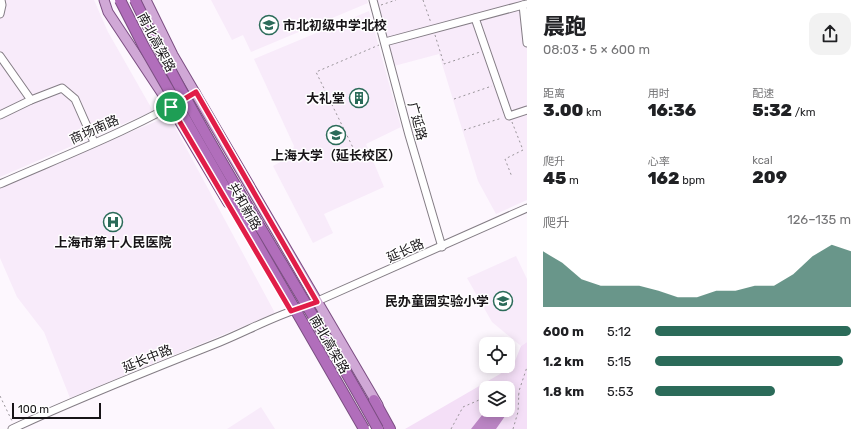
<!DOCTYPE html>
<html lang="zh">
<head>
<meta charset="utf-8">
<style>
	body { margin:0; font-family:Rubik,"Noto Sans SC",sans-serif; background:#f2f2f2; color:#202124; height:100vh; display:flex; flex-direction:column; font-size:15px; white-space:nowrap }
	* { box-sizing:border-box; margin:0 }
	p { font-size:13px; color:#757577 }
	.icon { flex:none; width:22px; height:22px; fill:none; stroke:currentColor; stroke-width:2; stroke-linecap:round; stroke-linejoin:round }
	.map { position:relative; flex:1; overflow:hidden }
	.details { display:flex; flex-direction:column; background:#fff; width:340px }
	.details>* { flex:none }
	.fabs { position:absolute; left:479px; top:337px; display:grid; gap:8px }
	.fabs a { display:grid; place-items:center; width:36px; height:36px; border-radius:8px; background:#fff; box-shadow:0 2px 10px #0003; font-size:20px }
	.scale { position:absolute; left:12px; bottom:10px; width:89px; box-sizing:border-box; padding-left:4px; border:2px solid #171417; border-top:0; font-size:11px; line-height:14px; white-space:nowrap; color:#171417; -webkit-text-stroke:3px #fff; paint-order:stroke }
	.pin { position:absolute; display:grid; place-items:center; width:34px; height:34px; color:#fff; margin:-17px; border:2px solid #fff; border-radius:50%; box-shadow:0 1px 4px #0007 }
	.round { display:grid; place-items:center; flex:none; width:42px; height:42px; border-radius:12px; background:#f2f2f2 }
	.headline { display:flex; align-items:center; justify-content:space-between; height:68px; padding:0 16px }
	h1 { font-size:22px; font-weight:800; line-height:30px }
	.figures { display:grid; grid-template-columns:repeat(3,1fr); gap:6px; height:68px; padding:4px 16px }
	.figures div { display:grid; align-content:center }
	.figures b { font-size:17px; font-weight:800 }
	.figures small { font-size:11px; font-weight:400 }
	.figures p { font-size:11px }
	.chart { height:112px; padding:8px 16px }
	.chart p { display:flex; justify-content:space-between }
	.chart svg { width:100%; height:72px; margin-top:4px; fill:#2b6b59; opacity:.7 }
	ul { padding:0 16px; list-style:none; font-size:13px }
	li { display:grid; grid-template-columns:64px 48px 1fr; align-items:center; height:30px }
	li i { height:10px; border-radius:5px; background:#2b6b59 }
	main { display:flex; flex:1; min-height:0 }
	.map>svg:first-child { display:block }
	.built { fill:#f8ebfa }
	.green { fill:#f4dff7; fill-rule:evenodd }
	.water { fill:#bc86c5 }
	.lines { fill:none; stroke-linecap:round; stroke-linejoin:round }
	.minor-casing { stroke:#847d85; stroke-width:9 }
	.major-casing { stroke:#7b4e82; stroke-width:11 }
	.highway-casing { stroke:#7b4e82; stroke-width:12 }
	.path { stroke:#999499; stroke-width:1; stroke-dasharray:2 3; stroke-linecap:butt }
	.minor { stroke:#fff; stroke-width:7 }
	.major { stroke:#d0a8d6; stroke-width:9 }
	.highway { stroke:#b16ebb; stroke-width:10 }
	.highway-bridge-casing { stroke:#7b4e82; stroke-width:12; stroke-linecap:butt }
	.highway-bridge { stroke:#b16ebb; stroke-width:10 }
	.route-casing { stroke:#fff; stroke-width:8 }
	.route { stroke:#e11d48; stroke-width:5 }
	.labels { text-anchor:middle; stroke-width:3; stroke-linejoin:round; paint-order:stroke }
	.poi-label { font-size:13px; font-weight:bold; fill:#171417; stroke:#fff; text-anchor:end }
	.street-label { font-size:13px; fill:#171417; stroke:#fff }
</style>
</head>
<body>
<main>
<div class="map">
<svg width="527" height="429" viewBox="0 0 527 429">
	<rect width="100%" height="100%" fill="#fdf7fe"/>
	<g class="built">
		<path d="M0,0h94l14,32 45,79 -153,66z"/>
		<path d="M211,0h156l1,3 -117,49 -8,-17 -11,5z"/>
		<path d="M376,0h151v200l-31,14 -18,-33 -39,-127 -45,12z"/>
		<path d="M369,11l32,116 -35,17 18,43 -60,27 9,19 -20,10 -40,-77 18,-10 3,-10 -40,-87z"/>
		<path d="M169,116l106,197 -205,85 -26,-66 -27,-35 -17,-39v-72z"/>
		<path d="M516,256l11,23v63l-6,4 -29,-24 -25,-44z"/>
		<path d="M261,407l14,22h-48z"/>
	</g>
	<path class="green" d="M527,342v87h-122l95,-55 15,-13 6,-15zM486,388h22v22h-22z"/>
	<path class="water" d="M508,401h2v8l-14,20h-25l15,-19h22z"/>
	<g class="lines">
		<defs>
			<g id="minor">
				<path d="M373,0l36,135 33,112"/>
				<path d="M527,4l-4,1 4,38"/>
				<path d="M0,14l2,-9 -1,-5"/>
				<path d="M475,18l34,98 18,-6"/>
				<path d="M385,42l138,-37"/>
				<path d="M0,56l31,44"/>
				<path d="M0,115l31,-15 31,-12 13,11 19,43"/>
				<path d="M0,184c66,-29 134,-55 196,-92"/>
				<path d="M12,429c68,-32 138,-59 208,-87 27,-11 56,-27 84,-35l223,-99"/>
			</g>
			<g id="major">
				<path d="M104,0l4,12 63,95 57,96"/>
				<path d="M146,0l27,55 205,350"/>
			</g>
			<path id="highway" d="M374,400l16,29"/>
		</defs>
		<use href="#minor" class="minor-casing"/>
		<use href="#major" class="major-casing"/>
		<use href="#highway" class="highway-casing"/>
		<g class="path">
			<path d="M423,0l8,23"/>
			<path d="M381,5l15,-5"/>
			<path d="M435,35l9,29 36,-12"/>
			<path d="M454,99l38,-13"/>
			<path d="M512,122l11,28 -18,9 7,18"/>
			<path d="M464,130l38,-12"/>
			<path d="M359,160l-43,-88 63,-27"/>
			<path d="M508,395h11"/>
			<path d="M0,396l12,25"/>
			<path d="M451,429l12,-22 23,-10"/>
			<path d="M513,429l5,-17 1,-21 8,-24"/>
		</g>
		<use href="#minor" class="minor"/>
		<use href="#major" class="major"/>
		<use href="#highway" class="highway"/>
		<defs>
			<g id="highway-bridge">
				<path d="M120,0l24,47 220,382"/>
				<path d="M135,0c71,148 164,285 243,429"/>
			</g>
		</defs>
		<use href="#highway-bridge" class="highway-bridge-casing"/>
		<use href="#highway-bridge" class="highway-bridge"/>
	</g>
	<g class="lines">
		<defs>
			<path id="route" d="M196,92l121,210 -26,9 -120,-204z"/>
		</defs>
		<use href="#route" class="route-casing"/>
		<use href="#route" class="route"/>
	</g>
	<defs>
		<symbol id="school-ring" viewBox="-11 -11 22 22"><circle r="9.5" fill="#fff" stroke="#2b6b59" stroke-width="1.5"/><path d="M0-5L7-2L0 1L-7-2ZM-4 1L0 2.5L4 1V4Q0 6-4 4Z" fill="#2b6b59"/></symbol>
		<symbol id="building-ring" viewBox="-11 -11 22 22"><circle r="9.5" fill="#fff" stroke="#2b6b59" stroke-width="1.5"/><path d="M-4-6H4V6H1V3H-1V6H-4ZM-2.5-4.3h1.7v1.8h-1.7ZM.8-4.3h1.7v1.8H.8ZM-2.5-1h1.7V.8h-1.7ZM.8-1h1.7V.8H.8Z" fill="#2b6b59"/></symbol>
		<symbol id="university-ring" viewBox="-11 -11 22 22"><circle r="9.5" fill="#fff" stroke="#2b6b59" stroke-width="1.5"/><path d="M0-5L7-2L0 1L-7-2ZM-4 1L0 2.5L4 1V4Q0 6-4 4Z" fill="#2b6b59"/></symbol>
		<symbol id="hospital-ring" viewBox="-11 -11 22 22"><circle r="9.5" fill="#fff" stroke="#2b6b59" stroke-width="1.5"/><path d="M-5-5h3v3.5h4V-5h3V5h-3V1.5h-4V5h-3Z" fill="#2b6b59"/></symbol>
	</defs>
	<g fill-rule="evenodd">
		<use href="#school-ring" x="258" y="14" width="22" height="22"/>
		<use href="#building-ring" x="348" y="87" width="22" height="22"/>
		<use href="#university-ring" x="325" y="124" width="22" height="22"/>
		<use href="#hospital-ring" x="102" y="211" width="22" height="22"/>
		<use href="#school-ring" x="492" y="290" width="22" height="22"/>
	</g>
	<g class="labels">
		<g class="poi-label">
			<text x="283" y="30" text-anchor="start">市北初级中学北校</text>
			<text x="345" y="103">大礼堂</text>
			<text x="336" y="160" text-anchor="middle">上海大学（延长校区）</text>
			<text x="113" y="247" text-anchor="middle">上海市第十人民医院</text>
			<text x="489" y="306">民办童园实验小学</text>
		</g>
		<g class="street-label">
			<text transform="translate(157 42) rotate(62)" y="5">南北高架路</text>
			<text transform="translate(418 121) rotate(75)" y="5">广延路</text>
			<text transform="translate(94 129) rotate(-24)" y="5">商场南路</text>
			<text transform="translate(245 206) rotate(60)" y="5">共和新路</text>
			<text transform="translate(405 250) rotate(-24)" y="5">延长路</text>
			<text transform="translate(330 344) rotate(60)" y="5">南北高架路</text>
			<text transform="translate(147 358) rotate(-22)" y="5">延长中路</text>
		</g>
	</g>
</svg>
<div class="fabs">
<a><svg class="icon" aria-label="locate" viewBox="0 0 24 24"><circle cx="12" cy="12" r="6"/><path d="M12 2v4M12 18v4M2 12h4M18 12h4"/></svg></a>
<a><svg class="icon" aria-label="layers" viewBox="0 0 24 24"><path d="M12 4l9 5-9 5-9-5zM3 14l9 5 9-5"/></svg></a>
</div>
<div class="scale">100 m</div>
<div class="pin" style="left:171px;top:107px;background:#1e9e55"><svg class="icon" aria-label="arrive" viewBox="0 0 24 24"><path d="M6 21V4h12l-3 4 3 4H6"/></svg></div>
</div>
<section class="details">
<div class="headline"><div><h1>晨跑</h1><p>08:03 · 5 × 600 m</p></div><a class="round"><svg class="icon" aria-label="share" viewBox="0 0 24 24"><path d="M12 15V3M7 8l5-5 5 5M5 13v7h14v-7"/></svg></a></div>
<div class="figures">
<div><p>距离</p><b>3.00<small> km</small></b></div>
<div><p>用时</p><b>16:36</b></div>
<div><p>配速</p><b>5:32<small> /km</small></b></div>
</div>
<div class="figures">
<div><p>爬升</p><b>45<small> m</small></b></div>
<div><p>心率</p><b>162<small> bpm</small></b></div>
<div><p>kcal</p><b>209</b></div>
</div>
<div class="chart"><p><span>爬升</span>126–135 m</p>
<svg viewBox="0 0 160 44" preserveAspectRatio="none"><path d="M0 44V10L10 17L20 27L30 31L40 31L50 31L60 34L70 38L80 38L90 34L100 34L110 31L120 31L130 24L140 13L150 6L160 10V44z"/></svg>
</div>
<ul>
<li><b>600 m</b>5:12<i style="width:100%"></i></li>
<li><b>1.2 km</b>5:15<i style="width:96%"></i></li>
<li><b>1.8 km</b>5:53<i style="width:61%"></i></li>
</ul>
</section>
</main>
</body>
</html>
